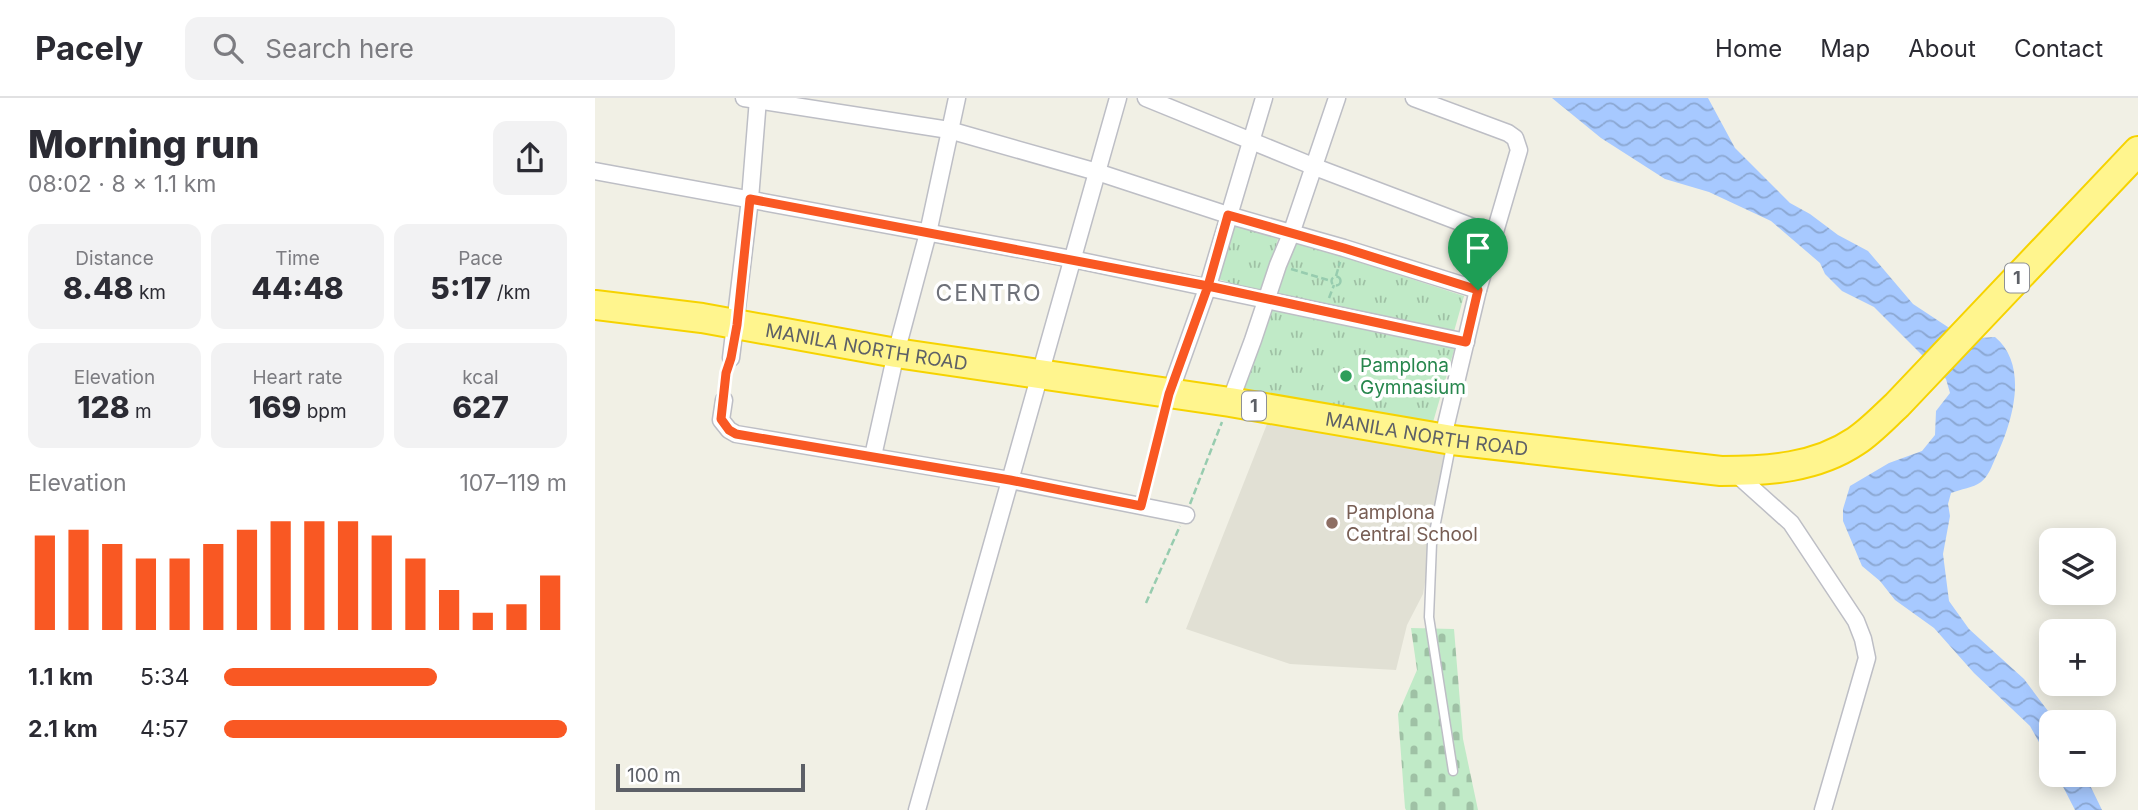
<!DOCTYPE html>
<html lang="en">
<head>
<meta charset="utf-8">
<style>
	body { margin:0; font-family:Inter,sans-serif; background:#f2f2f3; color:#2b2b33; height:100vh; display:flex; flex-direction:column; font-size:26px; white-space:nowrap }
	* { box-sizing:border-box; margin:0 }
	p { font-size:23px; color:#7c7c81 }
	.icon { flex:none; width:38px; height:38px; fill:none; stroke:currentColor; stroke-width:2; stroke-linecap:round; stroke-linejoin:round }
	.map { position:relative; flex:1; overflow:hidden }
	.side { display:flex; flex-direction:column; background:#fff; width:595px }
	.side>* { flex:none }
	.buttons { position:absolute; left:1444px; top:430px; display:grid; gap:14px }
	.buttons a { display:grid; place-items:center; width:77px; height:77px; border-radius:14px; background:#fff; box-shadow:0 4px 18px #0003; font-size:35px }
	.scale { position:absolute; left:21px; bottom:18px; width:189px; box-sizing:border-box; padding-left:7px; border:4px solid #5d6067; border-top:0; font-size:19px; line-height:24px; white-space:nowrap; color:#5d6067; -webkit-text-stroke:5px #fff; paint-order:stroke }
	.pin { position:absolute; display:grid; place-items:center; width:60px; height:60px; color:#fff; margin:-72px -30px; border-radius:50% 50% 50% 0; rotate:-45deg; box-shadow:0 0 7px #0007 }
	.pin .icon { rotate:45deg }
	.round { display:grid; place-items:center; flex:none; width:74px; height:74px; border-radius:14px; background:#f2f2f3 }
	.overview { display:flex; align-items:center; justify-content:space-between; height:119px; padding:0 28px }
	h1 { font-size:38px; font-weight:800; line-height:52px }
	.metrics { display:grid; grid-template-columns:repeat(3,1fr); gap:10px; height:119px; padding:7px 28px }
	.metrics div { display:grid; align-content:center; border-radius:14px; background:#f2f2f3; text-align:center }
	.metrics b { font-size:30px; font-weight:800 }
	.metrics small { font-size:19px; font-weight:400 }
	.metrics p { font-size:19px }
	.chart { height:196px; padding:14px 28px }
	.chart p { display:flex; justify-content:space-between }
	.chart svg { width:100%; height:126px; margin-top:7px; stroke:#f95823; stroke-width:6 }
	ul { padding:0 28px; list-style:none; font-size:23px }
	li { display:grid; grid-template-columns:112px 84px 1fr; align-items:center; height:52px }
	li i { height:18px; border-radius:9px; background:#f95823 }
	header { display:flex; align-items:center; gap:42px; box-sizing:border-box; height:98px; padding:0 35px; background:#fff; border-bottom:2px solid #e1e1e2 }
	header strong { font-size:33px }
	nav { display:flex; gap:38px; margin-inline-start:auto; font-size:24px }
	.search { width:490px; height:63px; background:#f2f2f3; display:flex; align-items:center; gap:18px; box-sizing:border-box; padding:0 24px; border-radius:14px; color:#7c7c81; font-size:26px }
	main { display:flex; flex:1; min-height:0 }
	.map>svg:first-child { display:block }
	.education { fill:#e1e0d4 }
	.grass { fill:url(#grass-tufts) }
	.cemetery { fill:url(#cemetery-stones) }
	.water { fill:url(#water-waves) }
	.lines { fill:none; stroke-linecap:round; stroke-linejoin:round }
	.lane-casing { stroke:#bdbec5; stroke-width:11 }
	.street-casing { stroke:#bdbec5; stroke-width:19 }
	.highway-casing { stroke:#f6d300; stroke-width:32 }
	.path { stroke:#97ccaf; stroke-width:2.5; stroke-dasharray:7 3.5; stroke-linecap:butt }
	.lane { stroke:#fff; stroke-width:8 }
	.street { stroke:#fff; stroke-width:16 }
	.highway { stroke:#fff58e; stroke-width:28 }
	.route-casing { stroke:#fff; stroke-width:14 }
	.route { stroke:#f95823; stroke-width:9 }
	.leisure-dot { fill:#2e9e5b; stroke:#fff; stroke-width:2.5 }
	.education-dot { fill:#8d6e63; stroke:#fff; stroke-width:2.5 }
	.labels { text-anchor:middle; stroke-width:7; stroke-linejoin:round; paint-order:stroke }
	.shield { fill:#fff; stroke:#8e9095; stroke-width:2 }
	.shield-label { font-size:18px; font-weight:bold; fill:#5d6067 }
	.street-label { font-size:19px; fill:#5d6067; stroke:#fff }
	.leisure-label { font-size:19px; fill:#27864d; stroke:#fff; text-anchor:start }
	.education-label { font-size:19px; fill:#785e54; stroke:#fff; text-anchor:start }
	.quarter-label { font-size:23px; letter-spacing:2px; fill:#6e7179; stroke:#fff }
</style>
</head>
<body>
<header>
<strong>Pacely</strong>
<div class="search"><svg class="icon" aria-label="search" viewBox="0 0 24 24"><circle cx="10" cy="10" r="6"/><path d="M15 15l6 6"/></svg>Search here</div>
<nav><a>Home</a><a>Map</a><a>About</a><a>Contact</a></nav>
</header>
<main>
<section class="side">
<div class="overview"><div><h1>Morning run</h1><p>08:02 · 8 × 1.1 km</p></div><a class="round"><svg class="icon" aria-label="share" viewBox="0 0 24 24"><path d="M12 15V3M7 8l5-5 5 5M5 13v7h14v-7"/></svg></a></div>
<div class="metrics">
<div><p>Distance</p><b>8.48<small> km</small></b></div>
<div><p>Time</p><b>44:48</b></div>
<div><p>Pace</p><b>5:17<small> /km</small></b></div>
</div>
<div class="metrics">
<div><p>Elevation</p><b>128<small> m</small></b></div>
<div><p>Heart rate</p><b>169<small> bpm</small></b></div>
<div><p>kcal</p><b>627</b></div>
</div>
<div class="chart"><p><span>Elevation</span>107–119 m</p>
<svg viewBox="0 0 160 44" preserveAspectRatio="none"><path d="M5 44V11M15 44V9M25 44V14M35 44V19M45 44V19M55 44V14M65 44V9M75 44V6M85 44V6M95 44V6M105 44V11M115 44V19M125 44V30M135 44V38M145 44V35M155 44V25"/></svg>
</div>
<ul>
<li><b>1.1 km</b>5:34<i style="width:62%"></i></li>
<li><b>2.1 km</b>4:57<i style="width:100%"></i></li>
</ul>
</section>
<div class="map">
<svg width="1543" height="712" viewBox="0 0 1543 712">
	<defs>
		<pattern id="grass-tufts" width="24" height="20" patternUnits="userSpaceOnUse" patternTransform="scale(1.75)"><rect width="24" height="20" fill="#c0eac7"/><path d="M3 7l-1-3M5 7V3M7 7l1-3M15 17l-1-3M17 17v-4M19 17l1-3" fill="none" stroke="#9fc1a5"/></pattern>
		<pattern id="cemetery-stones" width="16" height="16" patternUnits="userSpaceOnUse" patternTransform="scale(1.75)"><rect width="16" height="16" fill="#c0eac7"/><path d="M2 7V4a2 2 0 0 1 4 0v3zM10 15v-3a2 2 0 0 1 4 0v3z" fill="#9fc1a5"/></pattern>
		<pattern id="water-waves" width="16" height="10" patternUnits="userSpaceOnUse" patternTransform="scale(1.75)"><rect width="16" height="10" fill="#a7c9ff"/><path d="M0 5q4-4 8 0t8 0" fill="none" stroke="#8ba7d2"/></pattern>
	</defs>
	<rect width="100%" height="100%" fill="#f1f0e5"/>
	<path class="education" d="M674,321l178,32 -24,143 -16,31 -11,45 -106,-6 -104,-35z"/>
	<g class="grass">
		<path d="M639,127l44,14 -16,54 -44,-14z"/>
		<path d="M699,143l170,55 -11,39 -181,-43z"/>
		<path d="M674,211l186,38 -24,82 -197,-38z"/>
	</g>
	<path class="cemetery" d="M816,530l43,1 9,110 15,71h-72l-1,-2 -7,-94 19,-44z"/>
	<g class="water">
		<path d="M957,0h156l27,50 55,55 20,11 28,21 30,16 45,53 53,35 29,-2c35,29 17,87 0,122 -3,7 -7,18 -14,23 -8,6 -20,7 -30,11l-3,11 2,12 -7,38 6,47 20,28 55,50 33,44h-6v41l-21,-38 -56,-53 -40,-45 -39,-28 -15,-19 -18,-15 -19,-45v-12l7,-23 39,-23 33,-12 13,-16 1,-24 14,-18 -4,-14 -72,-72 -32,-16 -17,-17 -5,-11 -49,-42 -62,-29 -44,-13 -64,-41z"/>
		<path d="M1462,677h28l17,35h-27z"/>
	</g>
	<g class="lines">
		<defs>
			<path id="lane" d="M856,348l-19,97 -3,74 24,154"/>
			<g id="street">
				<path d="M149,0l205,32 148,42 131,43 116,33 134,42"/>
				<path d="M551,0l169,69 179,68"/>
				<path d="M819,0l94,35 7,5 4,12 -41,140 -35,147"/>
				<path d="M0,73l477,88 394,83"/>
				<path d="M136,260l19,-159 8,-100"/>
				<path d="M574,297l39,-109 56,-188"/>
				<path d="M129,302l-3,20 8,10 7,4 274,46 176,35"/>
				<path d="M635,304l23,-62 25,-75 13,-31 46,-136"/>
				<path d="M278,358l23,-103 32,-120 29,-135"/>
				<path d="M1138,373l58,52 65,98 7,18 4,19 -44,152"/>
				<path d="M322,712l201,-712"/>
			</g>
			<g id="highway">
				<path id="s1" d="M0,207l107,13 194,35 334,49 222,38 269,31c47,0 95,-3 135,-30 15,-10 28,-24 41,-36l241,-254"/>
			</g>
		</defs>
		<use href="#lane" class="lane-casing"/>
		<use href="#street" class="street-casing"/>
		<use href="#highway" class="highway-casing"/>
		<g class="path">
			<path d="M696,171l40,12"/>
			<path d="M741,178l4,-14"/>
			<circle cx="741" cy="183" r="4.5"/>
			<path d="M734,200l5,-13"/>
			<path d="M130,290l2,-17"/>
			<path d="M549,394l20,-78"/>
			<path d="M595,406l32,-82"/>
			<path d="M551,505l34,-77"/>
		</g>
		<use href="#lane" class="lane"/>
		<use href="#street" class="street"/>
		<use href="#highway" class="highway"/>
	</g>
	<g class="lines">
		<defs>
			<path id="route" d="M883,192l-12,52 -258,-56 -458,-87 -13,126 -6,33 -5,15 -5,46 8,11 7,4 274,46 131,26 28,-112 39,-108 20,-71 116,33 134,42"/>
		</defs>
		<use href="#route" class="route-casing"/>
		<use href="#route" class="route"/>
	</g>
	<circle class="leisure-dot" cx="751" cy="278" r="7"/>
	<circle class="education-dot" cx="737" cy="425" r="7"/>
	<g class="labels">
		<g class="shield">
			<rect x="1410" y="165.5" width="24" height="29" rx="5"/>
			<rect x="647" y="293.5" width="24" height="29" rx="5"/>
		</g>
		<g class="shield-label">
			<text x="1422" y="186">1</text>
			<text x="659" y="314">1</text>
		</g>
		<g class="street-label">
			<text dy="7" stroke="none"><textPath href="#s1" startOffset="275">MANILA NORTH ROAD</textPath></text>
			<text dy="7" stroke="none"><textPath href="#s1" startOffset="842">MANILA NORTH ROAD</textPath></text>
		</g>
		<g class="leisure-label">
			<text x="765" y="274">Pamplona<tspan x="765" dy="22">Gymnasium</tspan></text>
		</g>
		<g class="education-label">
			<text x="751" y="421">Pamplona<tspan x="751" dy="22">Central School</tspan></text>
		</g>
		<g class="quarter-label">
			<text x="394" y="203">CENTRO</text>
		</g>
	</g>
</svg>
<div class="buttons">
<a><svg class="icon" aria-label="layers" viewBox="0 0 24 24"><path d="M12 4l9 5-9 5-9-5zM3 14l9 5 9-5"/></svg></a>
<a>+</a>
<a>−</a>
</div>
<div class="scale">100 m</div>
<div class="pin" style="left:883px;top:192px;background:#1e9e55"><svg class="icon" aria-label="arrive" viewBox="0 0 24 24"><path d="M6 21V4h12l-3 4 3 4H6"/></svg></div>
</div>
</main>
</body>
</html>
